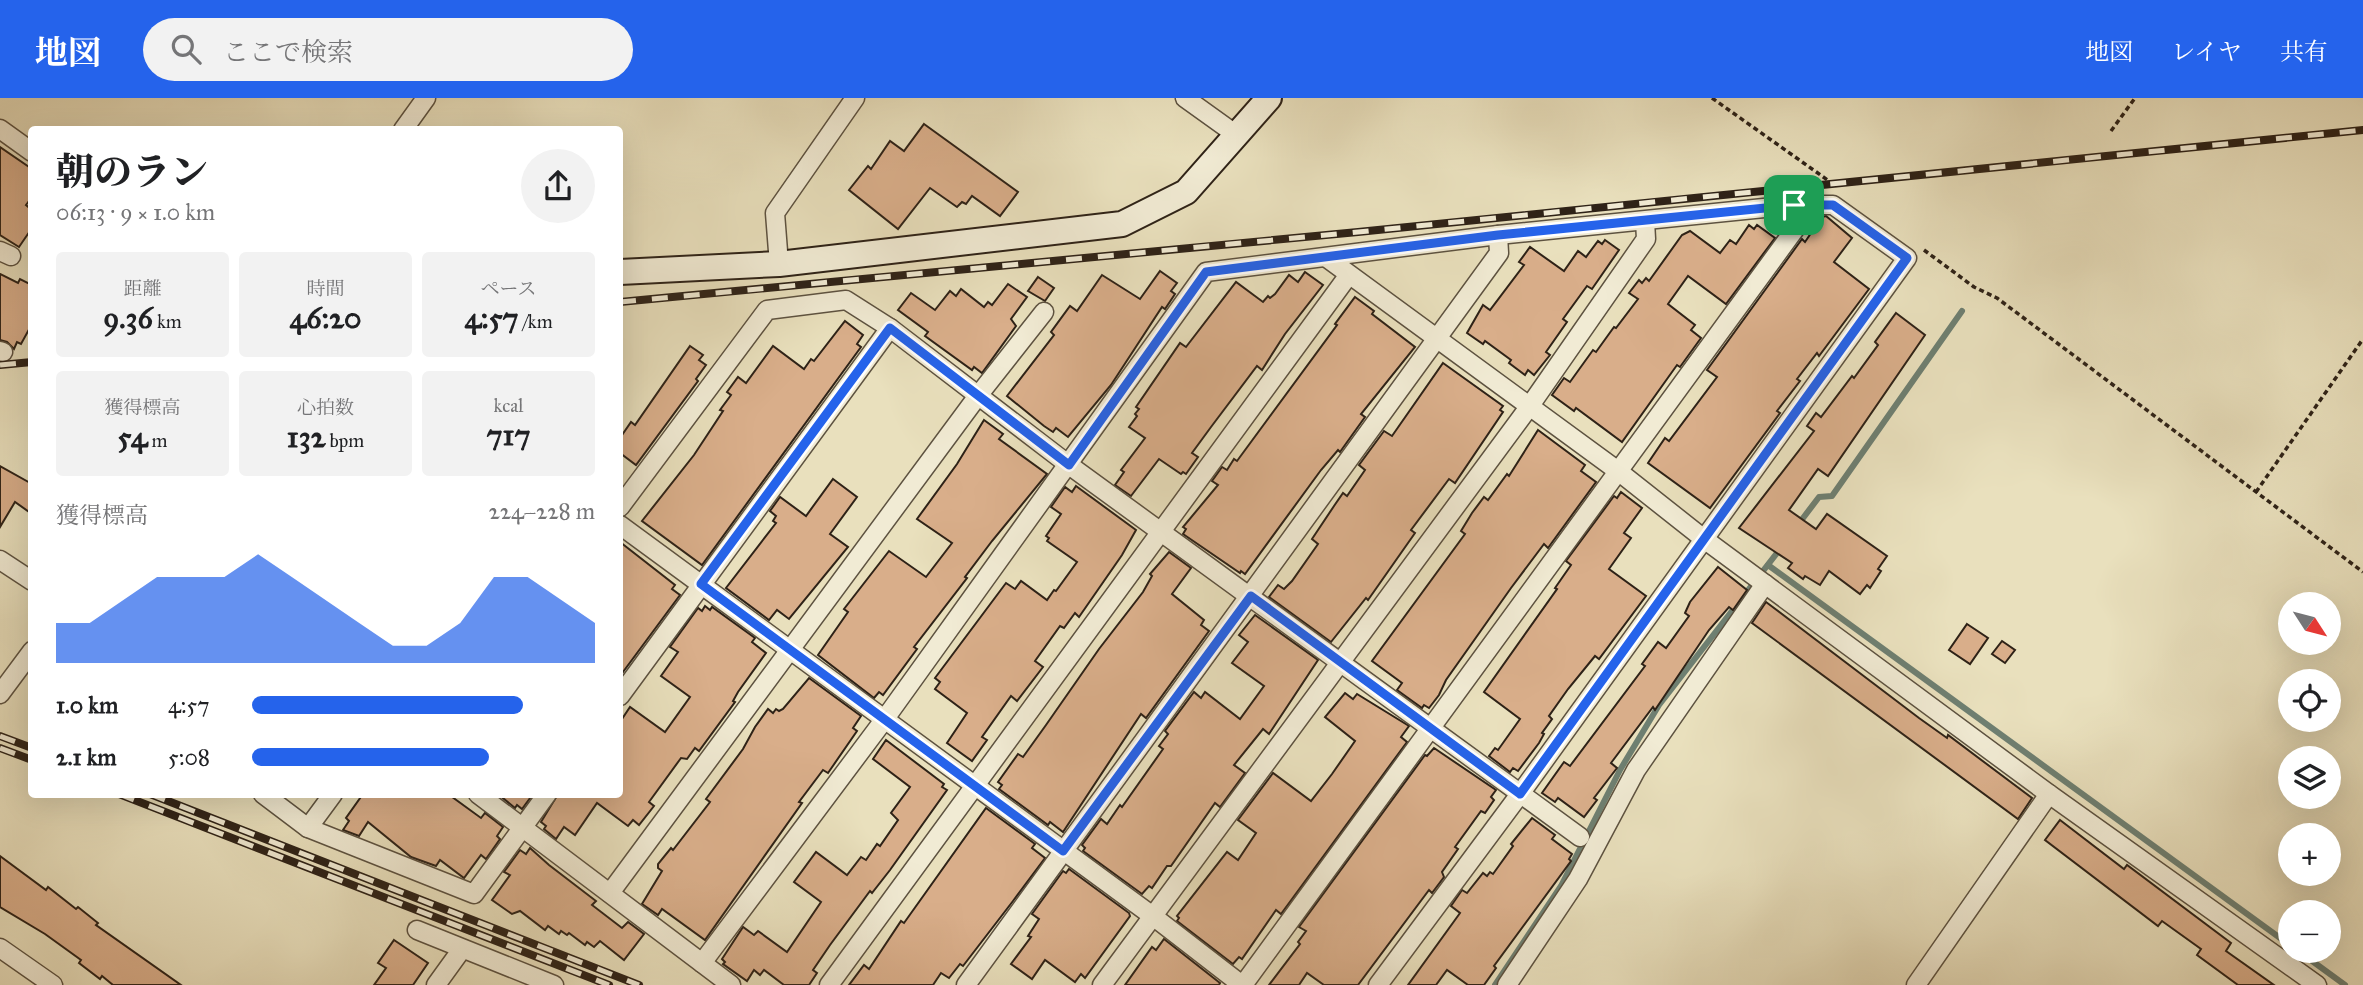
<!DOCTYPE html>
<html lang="ja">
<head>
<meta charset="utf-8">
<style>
	body { margin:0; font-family:"IM FELL Great Primer","Noto Serif JP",serif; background:#f2f2f2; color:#202124; height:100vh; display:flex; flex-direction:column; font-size:26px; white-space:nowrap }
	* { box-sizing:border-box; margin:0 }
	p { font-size:23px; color:#757577 }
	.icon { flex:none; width:38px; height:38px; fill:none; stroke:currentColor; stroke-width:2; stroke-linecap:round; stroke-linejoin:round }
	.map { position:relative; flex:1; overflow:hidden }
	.details { position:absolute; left:28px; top:28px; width:595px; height:672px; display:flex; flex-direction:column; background:#fff; border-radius:7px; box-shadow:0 7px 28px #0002 }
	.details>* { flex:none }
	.needle { width:46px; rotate:126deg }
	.tools { position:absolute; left:2278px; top:494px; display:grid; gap:14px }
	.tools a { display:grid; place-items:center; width:63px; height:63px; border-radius:50%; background:#fff; box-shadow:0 7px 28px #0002; font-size:35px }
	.pin { position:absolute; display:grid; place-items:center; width:60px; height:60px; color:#fff; margin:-30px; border-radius:14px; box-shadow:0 4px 10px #0006 }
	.round { display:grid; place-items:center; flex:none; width:74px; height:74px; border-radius:37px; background:#f2f2f2 }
	.headline { display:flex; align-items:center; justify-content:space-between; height:119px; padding:0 28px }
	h1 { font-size:38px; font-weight:800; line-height:52px }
	.figures { display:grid; grid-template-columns:repeat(3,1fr); gap:10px; height:119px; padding:7px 28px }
	.figures div { display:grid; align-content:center; border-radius:7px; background:#f2f2f2; text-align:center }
	.figures b { font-size:30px; font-weight:800 }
	.figures small { font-size:19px; font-weight:400 }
	.figures p { font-size:19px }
	.chart { height:196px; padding:14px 28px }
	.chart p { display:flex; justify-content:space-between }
	.chart svg { width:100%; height:126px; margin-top:7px; fill:#2563eb; opacity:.7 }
	ul { padding:0 28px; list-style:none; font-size:23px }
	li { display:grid; grid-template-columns:112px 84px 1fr; align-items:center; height:52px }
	li i { height:18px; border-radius:9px; background:#2563eb }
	header { display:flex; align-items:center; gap:42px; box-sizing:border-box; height:98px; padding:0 35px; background:#2563eb; color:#fff }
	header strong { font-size:33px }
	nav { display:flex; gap:38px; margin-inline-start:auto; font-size:24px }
	.search { width:490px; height:63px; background:#f2f2f2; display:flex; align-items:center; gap:18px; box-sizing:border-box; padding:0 24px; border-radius:38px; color:#757577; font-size:26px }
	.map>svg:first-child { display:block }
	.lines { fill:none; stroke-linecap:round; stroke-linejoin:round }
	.stream { stroke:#6e7f71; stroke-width:6 }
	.building { fill:#d9ae8a; stroke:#2e2217; stroke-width:2 }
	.street-casing { stroke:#5d5240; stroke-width:21 }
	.secondary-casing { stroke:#2e2217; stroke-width:28 }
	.path { stroke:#2e2217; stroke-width:3.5; stroke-dasharray:5 3.5; stroke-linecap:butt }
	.street { stroke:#f1ebd4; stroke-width:18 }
	.secondary { stroke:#f1ebd4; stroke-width:24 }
	.rail-casing { stroke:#2e2217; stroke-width:8 }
	.rail { stroke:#f1ebd4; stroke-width:5; stroke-dasharray:16; stroke-linecap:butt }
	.route-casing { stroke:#fff; stroke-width:14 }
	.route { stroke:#2563eb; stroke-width:9 }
</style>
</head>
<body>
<header>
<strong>地図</strong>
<div class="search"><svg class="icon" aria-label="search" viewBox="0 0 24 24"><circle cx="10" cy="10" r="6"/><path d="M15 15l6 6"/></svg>ここで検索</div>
<nav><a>地図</a><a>レイヤ</a><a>共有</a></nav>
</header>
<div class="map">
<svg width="2363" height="887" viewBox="0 0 2363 887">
	<rect width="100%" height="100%" fill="#e9e0bd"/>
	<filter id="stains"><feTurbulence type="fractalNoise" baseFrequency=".00286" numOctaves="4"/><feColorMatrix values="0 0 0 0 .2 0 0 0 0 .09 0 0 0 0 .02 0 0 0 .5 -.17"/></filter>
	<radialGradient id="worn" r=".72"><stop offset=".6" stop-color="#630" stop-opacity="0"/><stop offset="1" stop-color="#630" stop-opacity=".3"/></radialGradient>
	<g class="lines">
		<g class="stream">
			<path d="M1797,428l22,-29 13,-1 130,-185"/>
			<path d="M1768,467l523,381"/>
			<path d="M2297,852l48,35"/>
			<path d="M1495,887l66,-99 59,-116 39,-65 121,-156"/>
		</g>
	</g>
	<g class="building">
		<path d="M924,26l94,68 -18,24 -28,-20 -6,8 -4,-2 -5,5 -27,-19 -32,41 -49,-39 19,-24 3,3 19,-28 14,10z"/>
		<path d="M0,49l32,22v28l-6,8 6,5v18l-13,19 -19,-12z"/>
		<path d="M1826,118l26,22 -18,24 35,27 -50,67 -2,-3 -20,26 3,2 -23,30 3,2 -70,95 -62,-45 17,-25 4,3 48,-64 -10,-7 95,-131 3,3 17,-25z"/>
		<path d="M1749,127l5,4 3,-4 18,13 -49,66 -38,-28 -20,28 27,21 -4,5 10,8 -21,29 -3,-2 -55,77 -46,-34 -2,3 -22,-16 12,-17 6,4 23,-32 3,2 18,-25 2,1 22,-29 -9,-6 10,-13 3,3 4,-5 3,3 33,-46 8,-4 30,22 10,-13 6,4z"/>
		<path d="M1605,142l14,10 -27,39 -5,-3 -24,33 4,3 -21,30 4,3 -16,20 -6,-5 -3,5 -16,-12 2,-3 -26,-19 -2,3 -16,-11 16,-28 7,5 34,-45 -5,-3 11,-15 34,24 14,-20 8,6 12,-16 4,3z"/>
		<path d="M1160,173l17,12 -6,8 4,3 -10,15 -3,-2 -51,78 -43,52 -12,-9 -3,4 -9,-6 -37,-30 47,-61 -3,-3 19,-26 7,5 25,-36 38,24z"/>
		<path d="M1305,174l18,13 -38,49 -23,36 -5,-4 -46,61 -19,26 6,4 -12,17 -3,-2 -2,2 -22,-15 -28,37 -16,-11 9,-13 -3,-2 24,-32 -16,-11 8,-11 -2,-2 4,-5 -3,-2 44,-64 6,4 50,-65 27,20 5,-6 2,2 5,-4 14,-19 9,7z"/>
		<path d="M0,176l18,9 2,-4 12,6v39l-11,20 -4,-2 -3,7 -7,-7 -7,-2z"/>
		<path d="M1038,179l16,11 -9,13 -17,-10z"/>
		<path d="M1008,186l19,13 -16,22 5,7 -34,47 -8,-6 -2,3 -47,-34 3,-4 -30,-22 13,-17 24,17 15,-19 6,5 5,-7 23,18 4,-5 4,3z"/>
		<path d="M1355,199l19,14 -2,3 43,33 -54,67 4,3 -25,35 -2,-2 -17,20 -76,104 -4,-3 -1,2 -57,-39 3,-5 -3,-2 35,-42 -6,-4 10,-14 5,3 7,-11 3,2 100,-136 -2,-1z"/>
		<path d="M1896,215l29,22 -97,141 -10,-7 -29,41 27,19 11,-15 60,42 -9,13 3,2 -11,17 -3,-3 -7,9 -31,-23 -9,14 -15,-9 -2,3 -15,-11 4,-5 -53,-35 75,-97 -7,-5 9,-13 5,4 31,-41 2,2 24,-33 -3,-3z"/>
		<path d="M845,223l18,14 -6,9 4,3 -159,218 -60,-44 52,-66 29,-44 -3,-1 11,-15 -4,-3 11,-15 8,6 27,-37 31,23 7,-10 3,2z"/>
		<path d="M690,248l13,9 -4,5 7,5 -10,14 2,2 -62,84 -16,-12v-15l11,-16 4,3z"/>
		<path d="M1443,265l60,43 -3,4 3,2 -48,71 -6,-4 -38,51 4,3 -47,67 -2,-2 -35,44 -62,-45 9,-12 6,4 8,-8 26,-37 -6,-5 22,-33 9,-13 4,3 18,-26 -6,-5 25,-34 8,5z"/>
		<path d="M984,322l19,14 -4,5 48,35 -55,67 -27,36 2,1 -53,69 3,2 -34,46 -4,-3 -5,6 -56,-43 30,-43 -4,-3 45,-58 37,26 26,-34 -35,-24 40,-55z"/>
		<path d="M1538,332l47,35 -4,6 15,11 -48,66 -4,-4 -33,44 -65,92 -7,15 -10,13 -5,-3 -2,3 -25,-18 5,-7 -30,-22 93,-127 -4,-3 11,-18 12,-16 4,3 19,-26 2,2z"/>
		<path d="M0,368l32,18v30l-17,-12 -15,25z"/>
		<path d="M833,381l24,18 -27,37 18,13 -59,72 -12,-9 -8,10 -43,-32 50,-65 -3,-2 3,-5 -6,-5 10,-14 26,19z"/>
		<path d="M1076,388l60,44 -14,25 -43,62 -4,-4 -11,15 -4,-2 -25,35 8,6 -26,34 -6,-5 -29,41 5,3 -15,21 -25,-18 20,-30 -32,-24 5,-7 -5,-4 71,-95 9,6 6,-8 26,19 7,-10 2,1 21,-29 -30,-21 2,-3 -3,-2 15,-22 -10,-7 14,-20 7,5z"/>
		<path d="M1621,394l21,16 -18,25 7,5 -22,31 37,27 -47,63 -4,-3 -27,33 -19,27 3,3 -10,14 2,1 -5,9 -21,28 -5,-3 -3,4 -21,-16 6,-8 3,2 22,-31 -36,-27 73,-103 -2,-1 16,-23 -5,-4 48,-65 3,2z"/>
		<path d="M620,444l55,43 -3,4 8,6 -60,81z"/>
		<path d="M1169,454l22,16 -19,26 32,26 -3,5 8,6 -63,87 -5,-4 -78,118 -13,-10 -2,3 -49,-36 3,-4 -4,-3 20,-28 5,3 23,-32 53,-76 44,-57 9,-16 -2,-2z"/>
		<path d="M1718,469l29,23 -14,20 -4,-3 -20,23 -54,80 -2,-3 -42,56 6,5 -23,30 3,2 -13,17 -26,-19 -3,4 -13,-9 22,-31 6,4 75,-100 -3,-2 16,-22 8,6 23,-32 -4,-3 5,-11z"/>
		<path d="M1766,504l153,116 28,20 1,-3 84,63 -14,21 -266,-196z"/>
		<path d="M705,508l5,4 2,-3 43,31 -3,4 14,11 -28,39 -5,9 2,1 -36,49 -4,-3 -8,11 -6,-1 -32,44 5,4 -15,19 -6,-5 -5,6 -31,-23 -22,32 -11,-8 -8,12 -12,-10 2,-3 -5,-4 17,-28h62v-72l10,-15 35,25 25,-35 -29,-21 17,-24 -8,-5 28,-39 4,3z"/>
		<path d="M1255,517l63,45 -49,74 -6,-5 -29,36 11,8 -25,34 -5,-4 -44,63h-4l-15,22 -3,-2 -7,8 -59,-43 2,-3 -3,-3 19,-26 6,5 13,-19 2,2 41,-58 -4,-3 9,-12 -3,-3 29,-39 7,6 4,-6 35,27 24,-33 -32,-23 16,-21 -9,-7z"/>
		<path d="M1967,526l21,14 -18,26 -21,-14z"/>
		<path d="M2002,543l13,9 -10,13 -13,-9z"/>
		<path d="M809,580l52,38 -8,12 4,3 -29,42 -5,-3 -24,32 3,1 -97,137 -43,-31 -4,6 -16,-11 20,-33 -4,-3v-4l13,-16 2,2 37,-48 -4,-3 37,-50 12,-22 13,-18 5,4 3,-4 3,2 4,-2z"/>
		<path d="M1345,595l8,6 4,-5 52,32 -8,11 6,5 -126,172 -5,-4 -34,49 -3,-2 -6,7 -56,-43 2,-3 -2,-2 50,-64 11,8 18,-27 -18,-13 35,-47 38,28 21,-27 23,-33 -30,-24z"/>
		<path d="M886,642l58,44 -2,3 5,3 -57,80 -18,23 -2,-2 -40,54 -17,25 4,3 -8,12h-25l-20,-15 -4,5 -6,-5 -7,11 -24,-17 2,-2 -3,-3 21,-32 11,8 4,-4 29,21 34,-50 -27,-20 22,-30 31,23 14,-18 5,3 11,-16 3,2 18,-26 -7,-7 19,-26 -37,-28z"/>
		<path d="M1434,650l62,42 -5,7 3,3 -9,13 -4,-2 -26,36 3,2 -16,23 2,5 -12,16 -3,-3 -71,95h-34l-17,-12 -8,12h-30l31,-41 -2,-2 8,-11 -7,-4 126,-172 2,1z"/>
		<path d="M363,696h85l33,24 4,-5 18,14 -6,9 3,3 -14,20 -5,-4 -17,23 -24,-18 -4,6 -25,-9 -43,-35 -9,14 -16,-6 6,-9 -3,-3z"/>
		<path d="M498,696h35l-11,15 -5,-4 -2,3z"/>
		<path d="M986,710l49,36 -3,4 13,10 -32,43 -50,65 -3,-2 -11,14 -8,-5 -8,12h-84l15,-20 5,4 32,-48 3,2z"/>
		<path d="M1532,720l23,17 -3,4 20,15 -3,5 2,2 -77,105 2,2 -12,17h-16l-21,-15 -11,15h-28l52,-72 -9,-7 11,-16 5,3 16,-20 4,3 3,-4 3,2 20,-28 -2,-2z"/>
		<path d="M2060,722l64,49 3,-4 104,78 -5,8 48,34h-36l-41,-30 4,-6 -39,-28 -4,5 -113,-86z"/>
		<path d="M530,750l19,17 47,36 -4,4 30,23 6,-6 16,12 -20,26 -24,-19 -6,6 -7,-5 -2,3 -16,-12 -2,2 -6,-4 -2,3 -11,-8 -3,4 -25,-19 -8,3 -20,-14 18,-25 -6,-3 16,-22 6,4z"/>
		<path d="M0,758l46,34 2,-3 28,22 2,-2 20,16 -2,2 85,60h-68l-11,-9 -2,3 -21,-16 2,-3 -36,-26 -45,-27z"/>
		<path d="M1069,771l60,44 1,3 -45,62 -4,-4 -6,8 -30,-22 -13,19 -21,-15 20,-27 -3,-1 11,-17 -7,-5 31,-43 3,2z"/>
		<path d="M1164,841l56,44 -1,2h-94l27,-38 4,3z"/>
		<path d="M394,842l34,23 -15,22h-39l12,-17 -8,-5z"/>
	</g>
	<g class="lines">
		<defs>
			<g id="street">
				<path d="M1185,0l53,38"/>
				<path d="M0,31l32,23"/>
				<path d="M403,32l23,-32"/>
				<path d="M0,153l11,5"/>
				<path d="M1327,160l291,213 86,68 345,255 268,191"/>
				<path d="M779,166l-4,-51 80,-115"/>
				<path d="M0,253l3,1"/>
				<path d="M620,409l147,-197 79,-10 44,28 179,137 511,372"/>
				<path d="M620,427l534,392 88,68"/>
				<path d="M0,462l32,21"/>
				<path d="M0,596l32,-43"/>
				<path d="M620,598l270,-368"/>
				<path d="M263,696l45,34 166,66 73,-100"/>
				<path d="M478,696l253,191"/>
				<path d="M308,730l25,-34"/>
				<path d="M610,795l367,-496 67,-85"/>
				<path d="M417,832l137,55"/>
				<path d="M0,850l53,37"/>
				<path d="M702,865l182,-243 322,-448 292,-37 296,-30h39l74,53 -387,536 -142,191"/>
				<path d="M436,887l26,-36"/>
				<path d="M829,887l519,-709"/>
				<path d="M966,887l533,-732 -1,-18"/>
				<path d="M1102,887l427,-578 117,-168 -1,-18"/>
				<path d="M1243,887l555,-760 -4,-20"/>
				<path d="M1507,887l71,-106 58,-109 129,-186"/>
				<path d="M1916,887l133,-191"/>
			</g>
			<path id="secondary" d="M620,174l159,-8 343,-40 64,-32 83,-94"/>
		</defs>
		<use href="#street" class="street-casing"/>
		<use href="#secondary" class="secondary-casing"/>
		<g class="path">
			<path d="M1712,0l124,88"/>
			<path d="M2111,33l24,-33"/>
			<path d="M1924,152l50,37 23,11 366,274"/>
			<path d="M2256,394l107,-153"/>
		</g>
		<use href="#street" class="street"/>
		<use href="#secondary" class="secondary"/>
		<defs>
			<g id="rail">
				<path d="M620,204l738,-70 1005,-102"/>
				<path d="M0,267l32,-3"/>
				<path d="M0,638l32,12"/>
				<path d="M0,650l32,12"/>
				<path d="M119,696l490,191"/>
				<path d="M150,696l489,191"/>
			</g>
		</defs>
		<use href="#rail" class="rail-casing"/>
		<use href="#rail" class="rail"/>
	</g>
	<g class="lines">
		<defs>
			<path id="route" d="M1794,107h39l74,53 -387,536 -269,-198 -188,255 -362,-267 189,-256 179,137 137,-193 292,-37z"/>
		</defs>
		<use href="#route" class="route-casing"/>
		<use href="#route" class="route"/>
	</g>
	<rect width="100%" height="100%" filter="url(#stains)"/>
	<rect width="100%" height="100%" fill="url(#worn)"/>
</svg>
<div class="tools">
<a><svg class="needle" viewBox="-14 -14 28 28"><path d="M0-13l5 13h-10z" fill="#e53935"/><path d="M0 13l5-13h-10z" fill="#757577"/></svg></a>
<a><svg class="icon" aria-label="locate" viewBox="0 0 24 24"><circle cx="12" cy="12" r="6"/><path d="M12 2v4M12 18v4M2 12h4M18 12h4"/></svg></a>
<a><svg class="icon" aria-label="layers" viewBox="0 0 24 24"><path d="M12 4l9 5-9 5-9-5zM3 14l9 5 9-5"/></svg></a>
<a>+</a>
<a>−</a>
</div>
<div class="pin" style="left:1794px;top:107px;background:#1e9e55"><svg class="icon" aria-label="arrive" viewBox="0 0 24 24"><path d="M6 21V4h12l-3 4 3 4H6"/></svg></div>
<section class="details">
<div class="headline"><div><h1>朝のラン</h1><p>06:13 · 9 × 1.0 km</p></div><a class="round"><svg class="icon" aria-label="share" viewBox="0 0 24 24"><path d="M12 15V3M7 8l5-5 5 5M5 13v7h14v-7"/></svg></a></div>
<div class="figures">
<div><p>距離</p><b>9.36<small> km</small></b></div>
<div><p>時間</p><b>46:20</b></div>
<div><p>ペース</p><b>4:57<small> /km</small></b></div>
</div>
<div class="figures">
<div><p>獲得標高</p><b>54<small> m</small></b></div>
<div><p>心拍数</p><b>132<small> bpm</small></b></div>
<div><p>kcal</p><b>717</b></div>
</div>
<div class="chart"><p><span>獲得標高</span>224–228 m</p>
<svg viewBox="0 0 160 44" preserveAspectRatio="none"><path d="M0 44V30L10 30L20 22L30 14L40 14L50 14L60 6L70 14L80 22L90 30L100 38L110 38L120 30L130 14L140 14L150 22L160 30V44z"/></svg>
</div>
<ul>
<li><b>1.0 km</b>4:57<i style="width:79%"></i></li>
<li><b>2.1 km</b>5:08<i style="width:69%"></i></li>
</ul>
</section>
</div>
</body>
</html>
